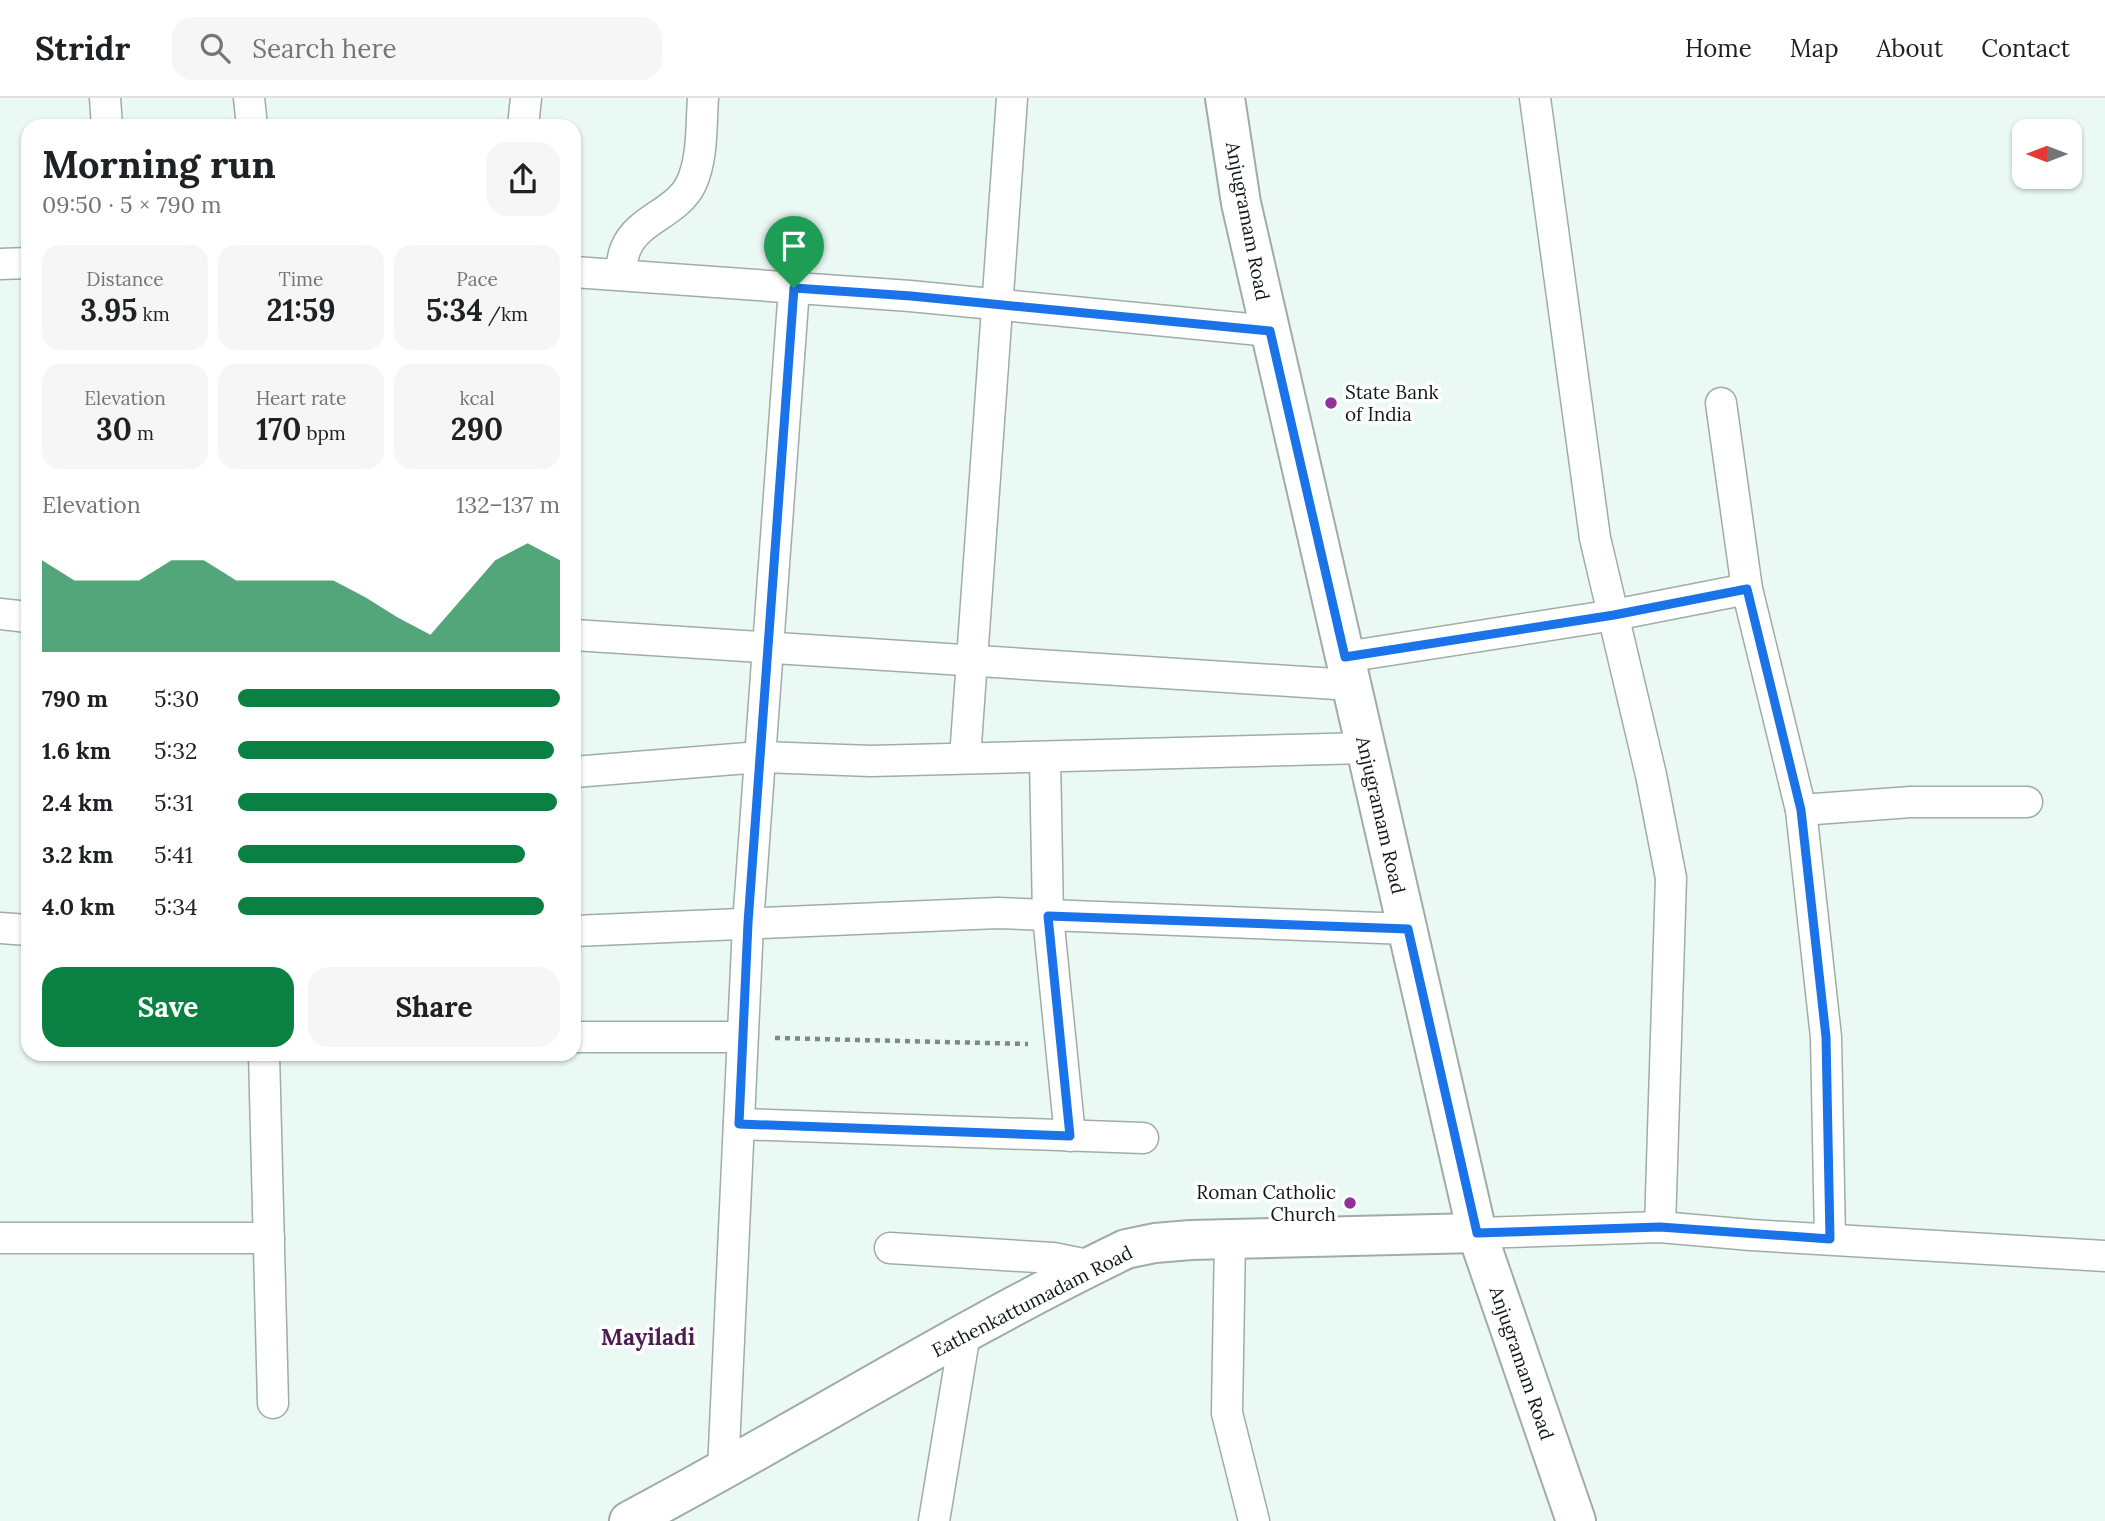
<!DOCTYPE html>
<html lang="en">
<head>
<meta charset="utf-8">
<style>
	body { margin:0; font-family:Lora,serif; background:#f6f6f6; color:#202124; height:100vh; display:flex; flex-direction:column; font-size:26px; white-space:nowrap }
	* { box-sizing:border-box; margin:0 }
	p { font-size:23px; color:#757577 }
	.icon { flex:none; width:38px; height:38px; fill:none; stroke:currentColor; stroke-width:2; stroke-linecap:round; stroke-linejoin:round }
	.map { position:relative; flex:1; overflow:hidden }
	.panel { position:absolute; left:21px; top:21px; width:560px; height:942px; display:flex; flex-direction:column; background:#fff; border-radius:21px; box-shadow:0 2px 5px #0004 }
	.panel>* { flex:none }
	.needle { width:46px; rotate:270deg }
	.tools { position:absolute; left:2012px; top:21px; display:grid; gap:14px }
	.tools a { display:grid; place-items:center; width:70px; height:70px; border-radius:14px; background:#fff; box-shadow:0 2px 5px #0004; font-size:35px }
	.pin { position:absolute; display:grid; place-items:center; width:60px; height:60px; color:#fff; margin:-72px -30px; border-radius:50% 50% 50% 0; rotate:-45deg; box-shadow:0 0 7px #0007 }
	.pin .icon { rotate:45deg }
	.round { display:grid; place-items:center; flex:none; width:74px; height:74px; border-radius:21px; background:#f6f6f6 }
	.overview { display:flex; align-items:center; justify-content:space-between; height:119px; padding:0 21px }
	h1 { font-size:38px; font-weight:800; line-height:52px }
	.stats { display:grid; grid-template-columns:repeat(3,1fr); gap:10px; height:119px; padding:7px 21px }
	.stats div { display:grid; align-content:center; border-radius:18px; background:#f6f6f6; text-align:center }
	.stats b { font-size:30px; font-weight:800 }
	.stats small { font-size:19px; font-weight:400 }
	.stats p { font-size:19px }
	.chart { height:196px; padding:14px 21px }
	.chart p { display:flex; justify-content:space-between }
	.chart svg { width:100%; height:126px; margin-top:7px; fill:#0b8043; opacity:.7 }
	.action { display:flex; gap:14px; margin-top:auto; padding:14px 21px }
	.action a { flex:1; height:80px; border-radius:21px; background:#0b8043; color:#fff; font-size:28px; font-weight:800; line-height:80px; text-align:center }
	.action a+a { background:#f6f6f6; color:#202124 }
	ul { padding:0 21px; list-style:none; font-size:23px }
	li { display:grid; grid-template-columns:112px 84px 1fr; align-items:center; height:52px }
	li i { height:18px; border-radius:9px; background:#0b8043 }
	header { display:flex; align-items:center; gap:42px; box-sizing:border-box; height:98px; padding:0 35px; background:#fff; border-bottom:2px solid #e0e0e0 }
	header strong { font-size:33px }
	nav { display:flex; gap:38px; margin-inline-start:auto; font-size:24px }
	.search { width:490px; height:63px; background:#f6f6f6; display:flex; align-items:center; gap:18px; box-sizing:border-box; padding:0 24px; border-radius:21px; color:#757577; font-size:26px }
	.map>svg:first-child { display:block }
	.lines { fill:none; stroke-linecap:round; stroke-linejoin:round }
	.street-casing { stroke:#9faca8; stroke-width:33 }
	.secondary-casing { stroke:#9faca8; stroke-width:42 }
	.path { stroke:#7e8885; stroke-width:4.5; stroke-dasharray:5 5; stroke-linecap:butt }
	.street { stroke:#fff; stroke-width:30 }
	.secondary { stroke:#fff; stroke-width:38 }
	.route-casing { stroke:#fff; stroke-width:14 }
	.route { stroke:#1a73e8; stroke-width:9 }
	.poi-dot { fill:#913199; stroke:#fff; stroke-width:2.5 }
	.labels { text-anchor:middle; stroke-width:7; stroke-linejoin:round; paint-order:stroke }
	.street-label { font-size:19px; fill:#131816; stroke:#fff }
	.poi-label { font-size:19px; fill:#131816; stroke:#fff; text-anchor:start }
	.quarter-label { font-size:23px; font-weight:bold; fill:#4c1e50; stroke:#fff }
</style>
</head>
<body>
<header>
<strong>Stridr</strong>
<div class="search"><svg class="icon" aria-label="search" viewBox="0 0 24 24"><circle cx="10" cy="10" r="6"/><path d="M15 15l6 6"/></svg>Search here</div>
<nav><a>Home</a><a>Map</a><a>About</a><a>Contact</a></nav>
</header>
<div class="map">
<svg width="2105" height="1423" viewBox="0 0 2105 1423">
	<rect width="100%" height="100%" fill="#ebf9f5"/>
	<g class="lines">
		<defs>
			<g id="street">
				<path d="M105,0l2,28"/>
				<path d="M249,0l3,28"/>
				<path d="M1535,0l60,440 56,237 20,103 -11,349"/>
				<path d="M523,28l3,-28"/>
				<path d="M0,166l28,-1"/>
				<path d="M574,174l336,24 360,35"/>
				<path d="M620,177c2,-8 2,-19 6,-27 12,-29 51,-35 65,-64 12,-25 10,-59 12,-86"/>
				<path d="M1721,305l26,186 54,221 25,227 4,202"/>
				<path d="M0,516l28,3"/>
				<path d="M574,537l777,50"/>
				<path d="M1345,559l269,-42 133,-26"/>
				<path d="M1045,659l3,159 22,220"/>
				<path d="M965,660l47,-660"/>
				<path d="M574,674l186,-15 111,4 495,-13"/>
				<path d="M1801,712l110,-8h116"/>
				<path d="M0,830l28,2"/>
				<path d="M574,833l424,-18 409,16"/>
				<path d="M574,939h168"/>
				<path d="M264,956l9,349"/>
				<path d="M739,1026l404,14"/>
				<path d="M1477,1135l183,-6 91,8 354,21"/>
				<path d="M0,1140h269"/>
				<path d="M1230,1141l-3,174 27,108"/>
				<path d="M890,1150l163,10 40,8"/>
				<path d="M723,1373l25,-547 46,-636"/>
				<path d="M934,1423l31,-188"/>
			</g>
			<g id="secondary">
				<path d="M1225,0l16,105 236,1030 99,288"/>
				<path d="M629,1423c167,-88 327,-190 497,-272l29,-6 36,-3 286,-7"/>
			</g>
		</defs>
		<use href="#street" class="street-casing"/>
		<use href="#secondary" class="secondary-casing"/>
		<path class="path" d="M775,940l253,6"/>
		<use href="#street" class="street"/>
		<use href="#secondary" class="secondary"/>
	</g>
	<g class="lines">
		<defs>
			<path id="route" d="M794,190l117,8 359,35 75,326 269,-42 133,-26 54,221 25,227 4,202 -170,-12 -183,6 -69,-304 -360,-13 22,220 -331,-12 9,-201z"/>
		</defs>
		<use href="#route" class="route-casing"/>
		<use href="#route" class="route"/>
	</g>
	<g class="poi-dot">
		<circle cx="1331" cy="305" r="7"/>
		<circle cx="1350" cy="1105" r="7"/>
	</g>
	<g class="labels">
		<g class="street-label">
			<text transform="translate(1248 123) rotate(79)" y="7">Anjugramam Road</text>
			<text transform="translate(1381 717) rotate(77)" y="7">Anjugramam Road</text>
			<text transform="translate(1032 1203) rotate(-27)" y="7">Eathenkattumadam Road</text>
			<text transform="translate(1522 1265) rotate(71)" y="7">Anjugramam Road</text>
		</g>
		<g class="poi-label">
			<text x="1345" y="301">State Bank<tspan x="1345" dy="22">of India</tspan></text>
			<text x="1336" y="1101" text-anchor="end">Roman Catholic<tspan x="1336" dy="22">Church</tspan></text>
		</g>
		<g class="quarter-label">
			<text x="648" y="1247">Mayiladi</text>
		</g>
	</g>
</svg>
<div class="tools">
<a><svg class="needle" viewBox="-14 -14 28 28"><path d="M0-13l5 13h-10z" fill="#e53935"/><path d="M0 13l5-13h-10z" fill="#757577"/></svg></a>
</div>
<div class="pin" style="left:794px;top:190px;background:#1e9e55"><svg class="icon" aria-label="arrive" viewBox="0 0 24 24"><path d="M6 21V4h12l-3 4 3 4H6"/></svg></div>
<section class="panel">
<div class="overview"><div><h1>Morning run</h1><p>09:50 · 5 × 790 m</p></div><a class="round"><svg class="icon" aria-label="share" viewBox="0 0 24 24"><path d="M12 15V3M7 8l5-5 5 5M5 13v7h14v-7"/></svg></a></div>
<div class="stats">
<div><p>Distance</p><b>3.95<small> km</small></b></div>
<div><p>Time</p><b>21:59</b></div>
<div><p>Pace</p><b>5:34<small> /km</small></b></div>
</div>
<div class="stats">
<div><p>Elevation</p><b>30<small> m</small></b></div>
<div><p>Heart rate</p><b>170<small> bpm</small></b></div>
<div><p>kcal</p><b>290</b></div>
</div>
<div class="chart"><p><span>Elevation</span>132–137 m</p>
<svg viewBox="0 0 160 44" preserveAspectRatio="none"><path d="M0 44V12L10 19L20 19L30 19L40 12L50 12L60 19L70 19L80 19L90 19L100 25L110 32L120 38L130 25L140 12L150 6L160 12V44z"/></svg>
</div>
<ul>
<li><b>790 m</b>5:30<i style="width:100%"></i></li>
<li><b>1.6 km</b>5:32<i style="width:98%"></i></li>
<li><b>2.4 km</b>5:31<i style="width:99%"></i></li>
<li><b>3.2 km</b>5:41<i style="width:89%"></i></li>
<li><b>4.0 km</b>5:34<i style="width:95%"></i></li>
</ul>
<div class="action"><a>Save</a><a>Share</a></div>
</section>
</div>
</body>
</html>
